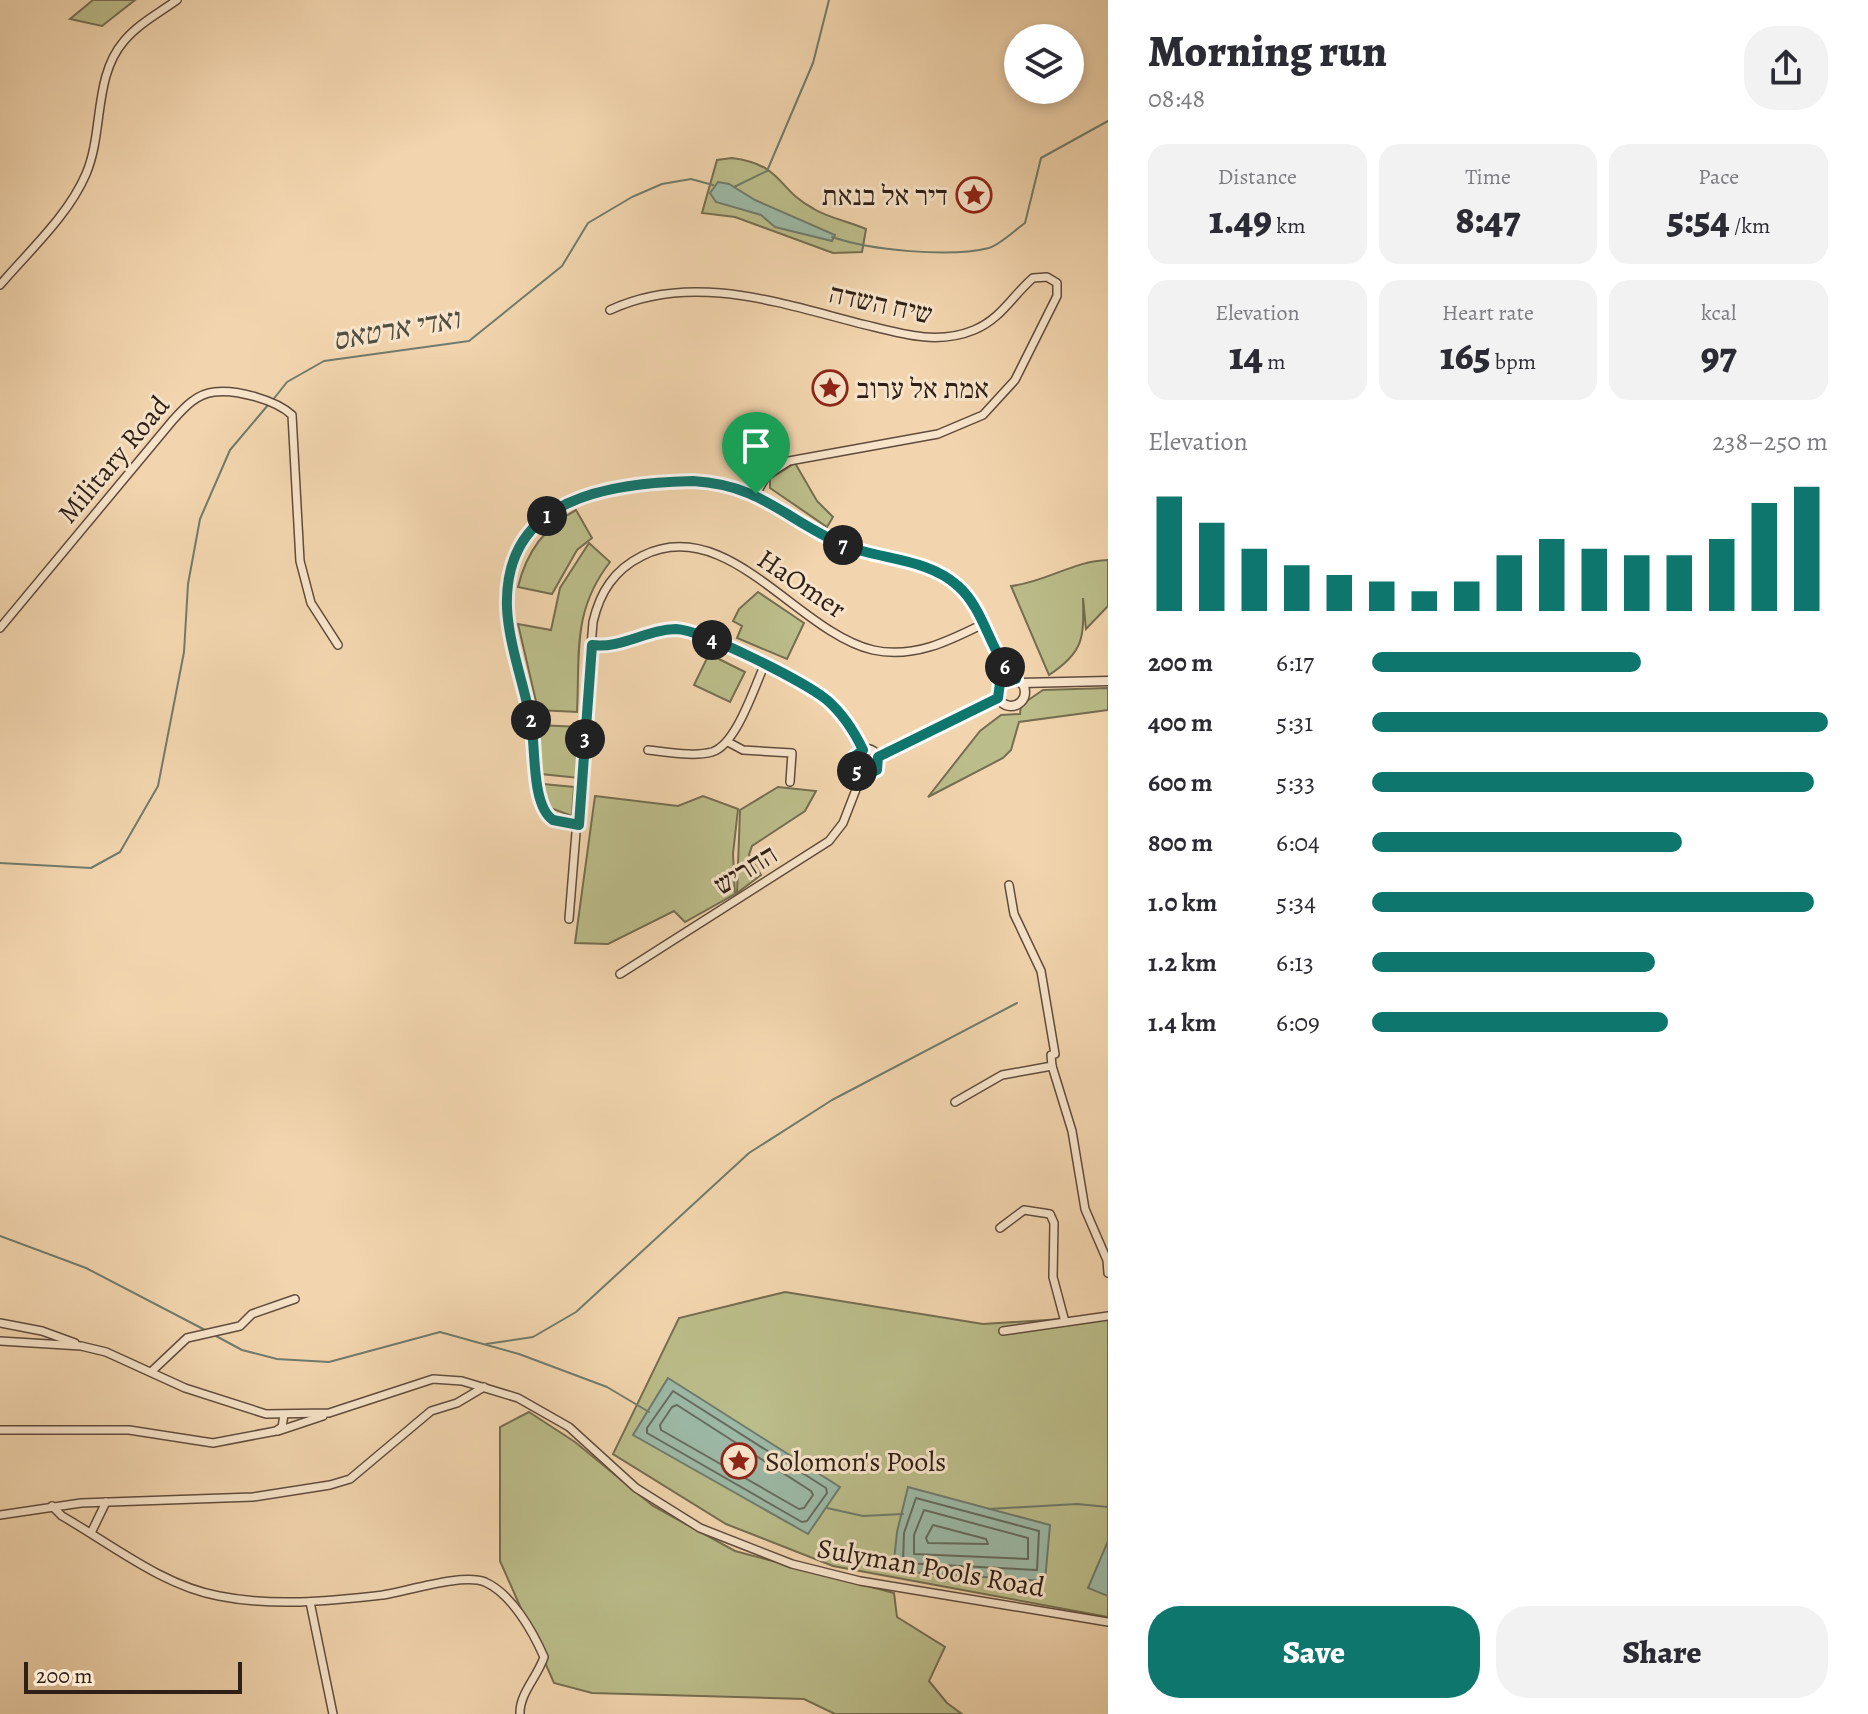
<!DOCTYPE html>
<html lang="en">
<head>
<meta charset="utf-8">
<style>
	body { margin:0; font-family:Alegreya,"Frank Ruhl Libre",serif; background:#f2f2f3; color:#2b2b33; height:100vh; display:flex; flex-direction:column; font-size:30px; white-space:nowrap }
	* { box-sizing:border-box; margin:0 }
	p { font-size:26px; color:#7c7c81 }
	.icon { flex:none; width:44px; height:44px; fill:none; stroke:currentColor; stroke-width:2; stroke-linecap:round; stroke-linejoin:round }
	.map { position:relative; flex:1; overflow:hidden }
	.panel { display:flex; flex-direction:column; background:#fff; width:760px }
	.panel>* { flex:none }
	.buttons { position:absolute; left:1004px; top:24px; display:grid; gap:16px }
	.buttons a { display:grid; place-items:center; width:80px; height:80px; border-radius:50%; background:#fff; box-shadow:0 4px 12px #0003; font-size:40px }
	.scale { position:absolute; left:24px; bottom:20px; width:218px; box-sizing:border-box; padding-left:8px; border:4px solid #2f1f16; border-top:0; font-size:22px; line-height:28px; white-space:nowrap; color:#2f1f16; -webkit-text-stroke:6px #f7e4ca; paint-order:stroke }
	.pin { position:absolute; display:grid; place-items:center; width:68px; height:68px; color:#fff; margin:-82px -34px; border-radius:50% 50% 50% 0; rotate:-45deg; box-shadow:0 0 8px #0007 }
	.pin .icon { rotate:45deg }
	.km { position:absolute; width:40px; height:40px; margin:-20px; border-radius:50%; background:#222; color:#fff; font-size:22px; line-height:40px; text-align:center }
	.round { display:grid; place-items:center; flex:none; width:84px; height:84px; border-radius:32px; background:#f2f2f3 }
	.overview { display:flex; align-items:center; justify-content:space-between; height:136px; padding:0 40px }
	h1 { font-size:44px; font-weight:800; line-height:60px }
	.metrics { display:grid; grid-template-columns:repeat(3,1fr); gap:12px; height:136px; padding:8px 40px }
	.metrics div { display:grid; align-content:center; border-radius:20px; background:#f2f2f3; text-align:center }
	.metrics b { font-size:40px; font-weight:800 }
	.metrics small { font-size:22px; font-weight:400 }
	.metrics p { font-size:22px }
	.chart { height:224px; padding:16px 40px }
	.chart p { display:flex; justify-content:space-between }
	.chart svg { width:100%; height:144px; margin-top:8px; stroke:#0f766e; stroke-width:6 }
	.action { display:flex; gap:16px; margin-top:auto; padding:16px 40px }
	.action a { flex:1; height:92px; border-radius:32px; background:#0f766e; color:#fff; font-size:32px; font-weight:800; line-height:92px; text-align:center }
	.action a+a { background:#f2f2f3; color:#2b2b33 }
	ul { padding:0 40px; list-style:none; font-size:26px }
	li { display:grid; grid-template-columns:128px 96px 1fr; align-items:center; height:60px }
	li i { height:20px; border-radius:10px; background:#0f766e }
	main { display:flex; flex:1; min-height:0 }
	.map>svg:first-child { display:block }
	.green { fill:#bbbd8a; stroke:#756e50; stroke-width:2 }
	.water { fill:#9cb9a6; stroke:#707b6c; stroke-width:2 }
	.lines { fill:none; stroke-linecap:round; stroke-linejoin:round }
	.shore { stroke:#666c5e; stroke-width:2 }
	.stream { stroke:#707b6c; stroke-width:2 }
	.minor-casing { stroke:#604c3c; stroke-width:10 }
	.tertiary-casing { stroke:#604c3c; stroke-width:11 }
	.minor { stroke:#f7e4ca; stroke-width:7 }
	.tertiary { stroke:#f7e4ca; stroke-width:8 }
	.route-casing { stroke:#fff; stroke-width:16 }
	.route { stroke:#0f766e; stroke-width:10 }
	.labels { text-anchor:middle; stroke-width:6; stroke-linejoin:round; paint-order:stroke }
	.poi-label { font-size:28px; fill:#2f1f16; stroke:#f7e4ca; text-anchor:start }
	.street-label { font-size:28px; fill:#2f1f16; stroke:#f7e4ca }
	.water-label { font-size:30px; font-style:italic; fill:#504d41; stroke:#f7e4ca }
</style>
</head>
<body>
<main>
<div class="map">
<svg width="1108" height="1714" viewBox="0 0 1108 1714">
	<rect width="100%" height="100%" fill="#f2d5ae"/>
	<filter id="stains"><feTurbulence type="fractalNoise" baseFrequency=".0025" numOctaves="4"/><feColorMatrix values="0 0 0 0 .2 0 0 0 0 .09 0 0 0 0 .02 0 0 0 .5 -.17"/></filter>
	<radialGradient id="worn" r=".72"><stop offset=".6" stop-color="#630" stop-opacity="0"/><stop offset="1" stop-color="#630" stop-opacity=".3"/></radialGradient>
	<g class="green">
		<path d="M93,0h42l-33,26 -32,-7z"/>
		<path d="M732,158c52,7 44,31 82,51 15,9 36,13 52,20l-4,23 -29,1 -98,-36 -33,-4 15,-53z"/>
		<path d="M795,463l22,38 16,16 -6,10 -57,-39v-9z"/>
		<path d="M576,510l16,28 -15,12 -25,44 -34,-7c8,-34 26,-60 58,-77z"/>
		<path d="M589,543l21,19c-38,49 -30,91 -33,150l-39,-2 -20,-86 33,6 9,-42z"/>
		<path d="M1108,560v46l-22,23 -3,-31c1,40 1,54 -34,77l-38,-89c35,-4 62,-25 97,-26z"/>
		<path d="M758,592l46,31 -17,36 -50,-21 5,-12 -9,-5 6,-12z"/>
		<path d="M709,654l36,18 -15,30 -36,-17z"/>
		<path d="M1108,688v22l-89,12 -8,28 -8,8 -75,39 52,-66 21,-16 19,-1 1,-9 22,-15z"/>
		<path d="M536,725l46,2 -3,51 -38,-4z"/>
		<path d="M543,784l31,3 -2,29 -24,-9z"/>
		<path d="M778,787l38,4 -11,20 -53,35 -3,9 12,20 -24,18 3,-83z"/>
		<path d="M595,796l83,10 25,-10 35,13 -5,45 2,40 -50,28 -11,-11 -66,33 -33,-1z"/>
		<path d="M785,1292l198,32 125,-8v301l-275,-51 -107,-42 -113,-70 66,-136z"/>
		<path d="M529,1412l46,30 78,64 82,45 159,42 3,24 48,30 -16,34 18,22 15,11h-127l-31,-15 -212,-6 -38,-10 -54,-122v-134z"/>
	</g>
	<g class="water">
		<path d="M718,182l11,2 26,16 80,35 -3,6 -57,-14 -14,-12 -45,-13 -6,-9z"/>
		<path d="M668,1378l172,109 -32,47 -175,-99z"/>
		<path d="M908,1487l142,38 -5,56 -152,-10 4,-39z"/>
		<path d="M1108,1541v55l-20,-8z"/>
	</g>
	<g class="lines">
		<g class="shore">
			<path d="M673,1391l153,97 1,5 -20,28 -5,1 -155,-89v-5z"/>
			<path d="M677,1405l134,86 2,4 -9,13 -5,1 -138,-79 -1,-5 12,-18z"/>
			<path d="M916,1498l123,33 -2,39 -134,-7 1,-30z"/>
			<path d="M924,1510l104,28v21l-114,-5v-19z"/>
			<path d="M933,1525l53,14 2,5 -60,-1 -2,-5z"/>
		</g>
		<g class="stream">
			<path d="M734,187l33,-16 46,-108 16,-63"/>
			<path d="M832,237c38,13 117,21 157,11 12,-4 26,-18 36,-25l16,-65 67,-37"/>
			<path d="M272,401l15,-19 37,-21 145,-20 93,-75 26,-43 44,-26 30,-13 29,-5 22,6"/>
			<path d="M0,863l91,5 29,-16 38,-66 26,-134 4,-68 12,-65 30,-69 38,-45"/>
			<path d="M0,1236l86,32 121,63"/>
			<path d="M216,1336l26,14 35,9 52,3 111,-30 79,22 88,33 42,25"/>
			<path d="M486,1344l47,-7 43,-25 173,-159 83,-53 185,-97"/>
			<path d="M827,1508l36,8 40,-2"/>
			<path d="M989,1509l88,-5 31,3"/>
		</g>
		<defs>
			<g id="minor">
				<path d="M0,285c29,-34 68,-69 86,-111 18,-42 7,-97 38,-133 14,-17 35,-28 53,-41"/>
				<path d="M610,310c83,-39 172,-6 256,15 36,9 72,20 108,5 27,-11 38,-34 59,-52l14,-1 10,6v13l-42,84 -32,35 -45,19 -149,27 -22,14 -11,19"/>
				<path d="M0,628l173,-208c11,-12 23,-26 41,-28 22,-3 62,8 78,23l8,146 11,42 27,42"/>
				<path d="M592,645c29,4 56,-16 85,-16 27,1 133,55 155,75 14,13 23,29 31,46"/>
				<path d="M999,685l3,-20"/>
				<path d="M728,742l15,8 49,3 -2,29"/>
				<path d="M648,750c20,2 45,7 64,2 24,-7 42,-64 52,-86"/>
				<path d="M579,825l-26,-5c-22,-15 -17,-72 -22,-97 -8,-44 -29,-92 -22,-137 12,-81 79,-98 148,-103 29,-3 57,-4 84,5 37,12 65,41 101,56 34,15 77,13 108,35 35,24 37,72 66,100"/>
				<path d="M569,919l24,-297c7,-30 21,-52 49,-66 85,-43 155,76 231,94 40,9 76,-9 110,-26"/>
				<path d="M620,974l209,-133 14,-18 19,-49"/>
				<path d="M1052,1066l20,65 13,78 22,51 1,13"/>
				<path d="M955,1102l47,-27 50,-9 -1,-11 4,-1 -14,-83 -27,-57 -5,-29"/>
				<path d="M1000,1228l24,-18 26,4 4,9 -1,54 12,45"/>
				<path d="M0,1323l42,8 33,12"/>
				<path d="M1003,1331l105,-15"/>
				<path d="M0,1341l81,5 25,6 79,36 81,26 63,-1 104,-34 29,2 56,17 51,29 67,61 64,40 92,36 68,17 248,41"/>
				<path d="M151,1372l36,-34 53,-12 12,-12 43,-15"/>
				<path d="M0,1430h129l84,13 63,-12 6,-4 2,-12"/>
				<path d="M278,1431l45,-15"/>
				<path d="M52,1506l10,10c49,28 101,70 157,80 55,11 109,5 164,-1 25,-4 80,-22 102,-13 27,12 48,50 59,75 -6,19 -25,37 -24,57"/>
				<path d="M0,1515l81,-12 172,-6 77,-12 20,-6 81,-68 26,-8 27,-16"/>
				<path d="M91,1533l15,-31"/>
				<path d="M310,1602l23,112"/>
			</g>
			<g id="tertiary">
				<circle cx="1011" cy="692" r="14"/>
				<path d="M1021,683l87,-2"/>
				<circle cx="866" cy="762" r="13"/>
				<path d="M878,757l120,-59"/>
			</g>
		</defs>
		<use href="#minor" class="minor-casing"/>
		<use href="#tertiary" class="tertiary-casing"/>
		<use href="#minor" class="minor"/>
		<use href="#tertiary" class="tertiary"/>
	</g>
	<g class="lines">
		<defs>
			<path id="route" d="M693,481c70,4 92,39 151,64 36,15 84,13 114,41 28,25 31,67 58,93l-16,4 -2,15 -120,59 -1,13 -11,5 -12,-9 1,-10 8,-6c-9,-19 -20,-36 -36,-50 -22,-18 -124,-70 -151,-71 -28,0 -55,20 -84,16l-13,180 -26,-5c-22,-15 -17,-72 -22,-98 -7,-38 -22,-76 -24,-114 -4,-111 102,-125 186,-127z"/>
		</defs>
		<use href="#route" class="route-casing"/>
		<use href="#route" class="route"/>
	</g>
	<defs>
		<symbol id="sight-ring" viewBox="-11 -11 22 22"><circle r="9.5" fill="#f7e4ca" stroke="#8f2418" stroke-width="1.5"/><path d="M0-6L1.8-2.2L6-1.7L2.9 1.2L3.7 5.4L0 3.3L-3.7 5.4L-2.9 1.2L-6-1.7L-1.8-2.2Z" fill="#8f2418"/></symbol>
	</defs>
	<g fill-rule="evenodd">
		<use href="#sight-ring" x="954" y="175" width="40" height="40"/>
		<use href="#sight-ring" x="810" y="368" width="40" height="40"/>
		<use href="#sight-ring" x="719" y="1441" width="40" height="40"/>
	</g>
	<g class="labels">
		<g class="poi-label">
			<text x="948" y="205" text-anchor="end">דיר אל בנאת</text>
			<text x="856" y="398">אמת אל ערוב</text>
			<text x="765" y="1471">Solomon's Pools</text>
		</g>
		<g class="street-label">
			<text transform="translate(881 303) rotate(12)" y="10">שיח השדה</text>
			<text transform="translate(113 459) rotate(-50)" y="10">Military Road</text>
			<text transform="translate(802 583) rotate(34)" y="10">HaOmer</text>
			<text transform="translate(745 869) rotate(-32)" y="10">החריש</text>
			<text transform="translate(931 1567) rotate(10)" y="10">Sulyman Pools Road</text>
		</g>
		<g class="water-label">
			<text transform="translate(396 329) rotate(-10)" y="10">ואדי ארטאס</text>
		</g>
	</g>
	<rect width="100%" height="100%" filter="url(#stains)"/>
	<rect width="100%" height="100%" fill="url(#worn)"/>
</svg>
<div class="buttons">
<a><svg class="icon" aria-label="layers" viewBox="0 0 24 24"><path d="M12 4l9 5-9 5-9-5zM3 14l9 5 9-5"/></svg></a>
</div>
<div class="scale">200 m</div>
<div class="pin" style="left:756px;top:494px;background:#1e9e55"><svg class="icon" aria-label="arrive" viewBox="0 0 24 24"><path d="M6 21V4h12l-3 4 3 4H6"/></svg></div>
<b class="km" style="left:547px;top:516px">1</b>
<b class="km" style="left:531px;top:720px">2</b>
<b class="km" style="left:585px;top:739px">3</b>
<b class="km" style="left:712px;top:640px">4</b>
<b class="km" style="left:857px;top:771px">5</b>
<b class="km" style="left:1005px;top:667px">6</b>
<b class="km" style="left:843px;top:545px">7</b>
</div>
<section class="panel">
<div class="overview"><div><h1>Morning run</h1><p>08:48</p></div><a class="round"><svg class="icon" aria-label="share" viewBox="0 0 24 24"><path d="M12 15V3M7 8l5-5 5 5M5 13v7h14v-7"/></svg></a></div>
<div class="metrics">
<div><p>Distance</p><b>1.49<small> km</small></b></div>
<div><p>Time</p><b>8:47</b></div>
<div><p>Pace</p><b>5:54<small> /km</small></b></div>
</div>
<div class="metrics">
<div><p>Elevation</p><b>14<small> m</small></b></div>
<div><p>Heart rate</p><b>165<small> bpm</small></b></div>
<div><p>kcal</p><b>97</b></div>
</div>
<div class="chart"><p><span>Elevation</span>238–250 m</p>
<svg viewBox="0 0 160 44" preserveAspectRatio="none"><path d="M5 44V9M15 44V17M25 44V25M35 44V30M45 44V33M55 44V35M65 44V38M75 44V35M85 44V27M95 44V22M105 44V25M115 44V27M125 44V27M135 44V22M145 44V11M155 44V6"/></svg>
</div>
<ul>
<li><b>200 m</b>6:17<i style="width:59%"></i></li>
<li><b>400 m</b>5:31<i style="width:100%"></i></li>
<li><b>600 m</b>5:33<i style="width:97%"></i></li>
<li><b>800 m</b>6:04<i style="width:68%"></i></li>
<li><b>1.0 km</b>5:34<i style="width:97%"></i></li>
<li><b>1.2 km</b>6:13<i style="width:62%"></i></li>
<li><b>1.4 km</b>6:09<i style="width:65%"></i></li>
</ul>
<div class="action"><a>Save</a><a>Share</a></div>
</section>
</main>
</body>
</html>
